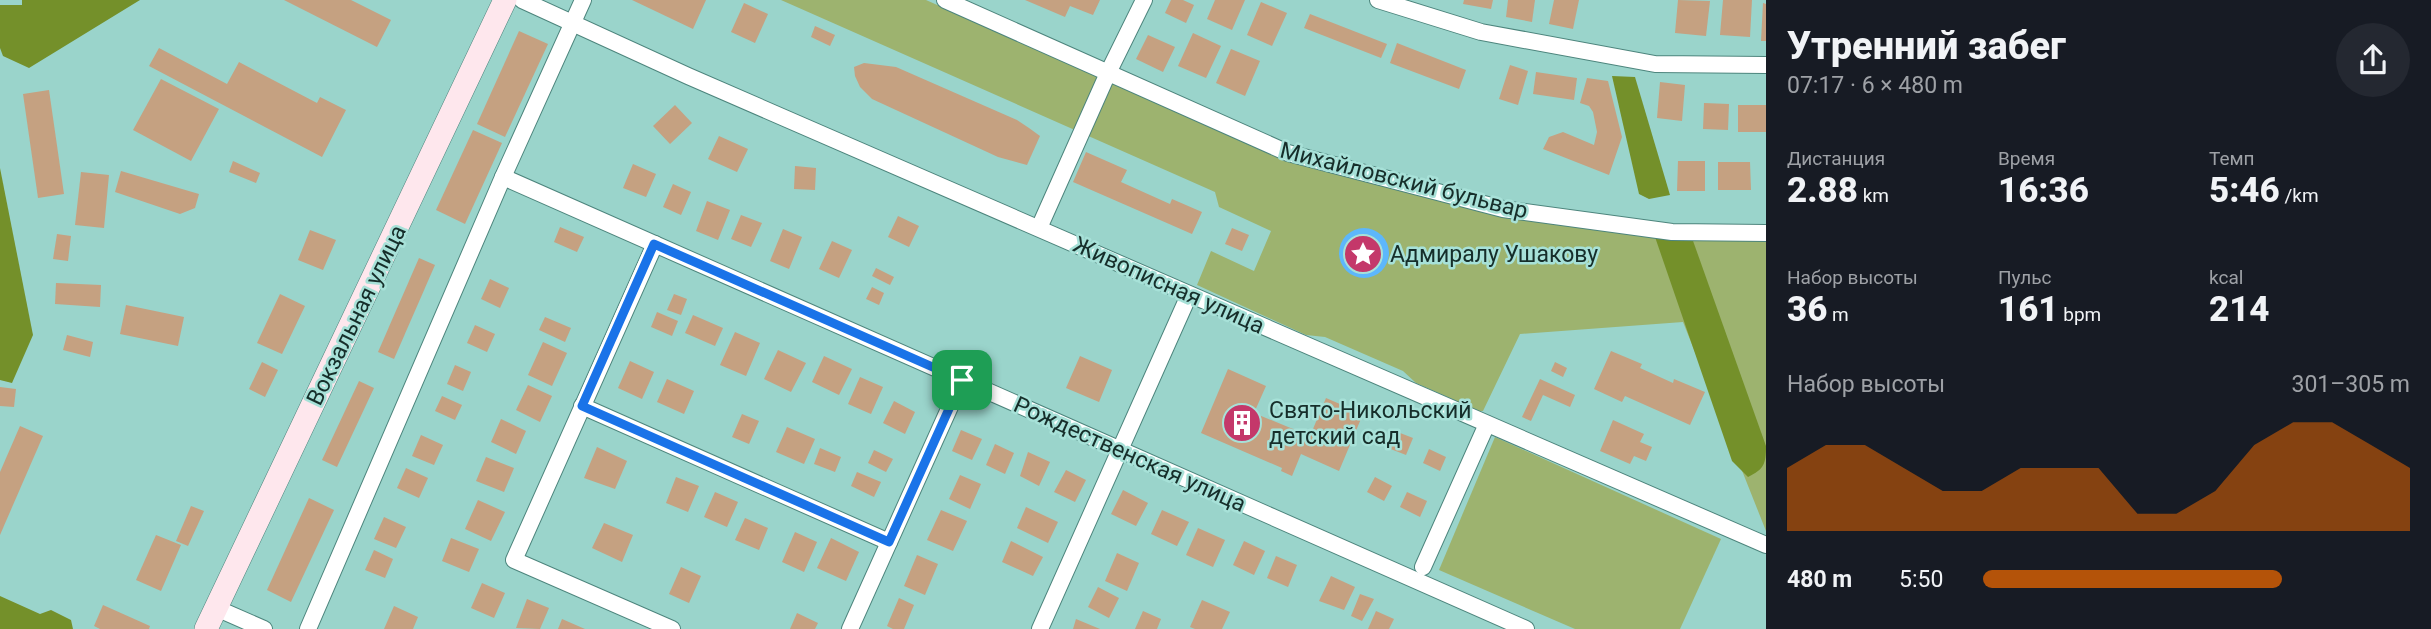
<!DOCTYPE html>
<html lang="ru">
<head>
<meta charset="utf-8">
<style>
	body { margin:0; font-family:Roboto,sans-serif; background:#242831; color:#f1f3f6; height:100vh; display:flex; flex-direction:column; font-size:26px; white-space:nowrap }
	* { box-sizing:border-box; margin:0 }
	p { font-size:23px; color:#9ea1a6 }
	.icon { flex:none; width:38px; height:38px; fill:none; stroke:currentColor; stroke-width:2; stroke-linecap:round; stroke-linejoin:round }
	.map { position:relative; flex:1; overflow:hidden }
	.panel { display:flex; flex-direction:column; background:#171b24; width:665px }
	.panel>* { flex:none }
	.pin { position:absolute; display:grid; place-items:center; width:60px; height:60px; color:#fff; margin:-30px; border-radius:14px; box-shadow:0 4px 10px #0006 }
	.round { display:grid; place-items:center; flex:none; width:74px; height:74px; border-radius:37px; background:#242831 }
	.summary { display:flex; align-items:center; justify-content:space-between; height:119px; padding:0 21px }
	h1 { font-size:38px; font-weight:800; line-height:52px }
	.metrics { display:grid; grid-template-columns:repeat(3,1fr); gap:10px; height:119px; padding:7px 21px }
	.metrics div { display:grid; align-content:center }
	.metrics b { font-size:35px; font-weight:800 }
	.metrics small { font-size:19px; font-weight:400 }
	.metrics p { font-size:19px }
	.chart { height:196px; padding:14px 21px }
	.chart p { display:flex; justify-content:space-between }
	.chart svg { width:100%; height:126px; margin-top:7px; fill:#b45309; opacity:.7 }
	ul { padding:0 21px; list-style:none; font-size:23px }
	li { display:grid; grid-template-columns:112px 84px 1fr; align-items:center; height:52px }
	li i { height:18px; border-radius:9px; background:#b45309 }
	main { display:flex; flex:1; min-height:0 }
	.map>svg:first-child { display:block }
	.green { fill:#9db36f }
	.forest { fill:#74902a }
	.water { fill:#5db7fb }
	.building { fill:#c5a181 }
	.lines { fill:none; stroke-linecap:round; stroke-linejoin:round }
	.minor-casing { stroke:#4d857d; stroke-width:18 }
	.secondary-casing { stroke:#4d857d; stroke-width:24 }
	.minor { stroke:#fff; stroke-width:16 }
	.secondary { stroke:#fee7ed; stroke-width:23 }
	.route-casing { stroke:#fff; stroke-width:14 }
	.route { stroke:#1a73e8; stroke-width:9 }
	.labels { text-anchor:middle; stroke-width:5; stroke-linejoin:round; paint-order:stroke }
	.street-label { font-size:23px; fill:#162e2a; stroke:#a7e1d8 }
	.poi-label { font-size:23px; fill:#162e2a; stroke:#a7e1d8; text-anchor:start }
</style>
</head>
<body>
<main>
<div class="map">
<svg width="1766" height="629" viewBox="0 0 1766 629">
	<rect width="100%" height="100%" fill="#9ad4cb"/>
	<g class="green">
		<path d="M781,0h145l356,158 219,56 265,24v293l-83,-209 -163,12 -37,77h-4l-63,-28 -13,-12 -78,-34 -19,-2 -109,-50 14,-34 43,20 17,-40 -52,-24 -4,-15z"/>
		<path d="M1495,437l226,102 -41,90h-105l-136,-59z"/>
	</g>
	<g class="forest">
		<path d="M22,0h118l-111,68 -26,-12 -3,-8v-43h22z"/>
		<path d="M1612,76l23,1 35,118 -21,4 -10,-5z"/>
		<path d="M0,168l33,167 -21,48 -12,-3z"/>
		<path d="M1655,237l37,1 74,208c0,18 -2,23 -18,31l-16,-16z"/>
		<path d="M0,596l40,18 11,-4 20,10 2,9h-73z"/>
	</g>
	<circle class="water" cx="1364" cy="253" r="25"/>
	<g class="building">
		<path d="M284,0h67l40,20 -14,27z"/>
		<path d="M632,0h74l-13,29z"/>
		<path d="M1025,0h75l-7,15 -23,-9 -5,11z"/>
		<path d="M1171,0h12l11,5 -8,18 -21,-10z"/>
		<path d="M1215,0h30l-13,30 -25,-11z"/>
		<path d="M1464,0h29l-2,9 -28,-5z"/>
		<path d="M1508,0h27l-3,22 -26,-5z"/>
		<path d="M1554,0h25l-6,29 -24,-5z"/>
		<path d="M1678,0l32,1 -4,35 -31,-3z"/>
		<path d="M1723,0h29l-2,37 -30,-2z"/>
		<path d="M1261,2l26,11 -15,33 -25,-11z"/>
		<path d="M744,3l24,11 -13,29 -24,-11z"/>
		<path d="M1763,3l3,1v37h-5z"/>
		<path d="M1310,14l77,30 -6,14 -77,-30z"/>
		<path d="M815,26l20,9 -5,11 -19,-9z"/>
		<path d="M519,31l29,13 -43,93 -28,-13z"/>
		<path d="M1193,33l28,13 -15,32 -28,-12z"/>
		<path d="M1148,35l27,12 -12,25 -27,-13z"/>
		<path d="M1397,43l69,27 -7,19 -69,-26z"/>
		<path d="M159,48l68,36 12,-22 78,41 3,-6 26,13 -24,47 -173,-91z"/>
		<path d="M1231,49l29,12 -15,35 -29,-13z"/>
		<path d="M864,63l32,4 121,53 12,8 11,8 -13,29 -29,-8 -126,-58 -12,-12 -5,-11 -1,-9z"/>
		<path d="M1510,65l18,6 -10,34 -19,-6z"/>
		<path d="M1536,72l41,6 -3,22 -41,-6z"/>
		<path d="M1587,78l21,3 14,56 -13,38 -66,-26 6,-12 14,-5 31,13 3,-13 -4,-20 -4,-6 -9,-3z"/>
		<path d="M161,79l58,30 -28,52 -58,-31z"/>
		<path d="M1660,82l25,3 -3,36 -25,-3z"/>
		<path d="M49,90l15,104 -26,4 -15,-104z"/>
		<path d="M1704,103l25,1 -1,26 -25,-1z"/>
		<path d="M675,105l17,18 -22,21 -17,-18z"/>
		<rect x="1738" y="105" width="28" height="27"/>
		<path d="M473,130l29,13 -37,81 -29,-14z"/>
		<path d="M719,136l29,13 -11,23 -29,-13z"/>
		<path d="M1086,152l41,18 -6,12 49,22 2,-5 30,13 -10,22 -119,-52z"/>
		<path d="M233,161l27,12 -4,10 -27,-11z"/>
		<path d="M1678,161h27v30h-28z"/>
		<path d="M1718,162h32l1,28h-33z"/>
		<path d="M633,164l23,10 -10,23 -23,-9z"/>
		<path d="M795,166l21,2 -1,22 -21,-1z"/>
		<path d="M121,171l78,23 -4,14 -15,6 -65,-22z"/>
		<path d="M81,172l28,3 -5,53 -29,-3z"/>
		<path d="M673,184l18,8 -10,23 -18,-8z"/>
		<path d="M707,201l23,9 -12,30 -22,-9z"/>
		<path d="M741,215l21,8 -11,24 -20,-8z"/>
		<path d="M898,216l21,10 -10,21 -21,-10z"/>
		<path d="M560,227l24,10 -7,15 -23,-10z"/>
		<path d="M1232,228l17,7 -7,16 -17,-7z"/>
		<path d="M783,229l19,8 -13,32 -19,-8z"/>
		<path d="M310,230l26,10 -13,30 -25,-10z"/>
		<path d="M57,234l14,2 -3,25 -15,-2z"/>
		<path d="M832,241l20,9 -13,28 -20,-9z"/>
		<path d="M419,258l16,7 -41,94 -16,-7z"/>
		<path d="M876,268l18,9 -4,8 -18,-9z"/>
		<path d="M490,279l19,9 -9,20 -19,-9z"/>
		<path d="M56,283l45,2 -1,22 -45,-3z"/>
		<path d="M872,287l12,6 -5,12 -13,-6z"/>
		<path d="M280,294l25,12 -23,48 -25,-11z"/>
		<path d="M674,294l13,5 -6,16 -14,-5z"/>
		<path d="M126,305l58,12 -6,29 -58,-12z"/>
		<path d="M657,312l21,9 -6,15 -21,-9z"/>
		<path d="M693,315l30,13 -8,18 -30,-13z"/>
		<path d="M545,317l26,11 -6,14 -26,-12z"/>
		<path d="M475,325l20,9 -8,18 -20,-9z"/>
		<path d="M735,332l25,11 -14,33 -26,-11z"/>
		<path d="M67,335l26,7 -3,15 -27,-7z"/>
		<path d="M543,342l24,11 -15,33 -24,-11z"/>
		<path d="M778,350l28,13 -15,29 -27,-13z"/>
		<path d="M1611,351l31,13 -2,4 33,15 1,-4 31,13 -15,33 -65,-29 -3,6 -28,-13z"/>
		<path d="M824,356l28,13 -13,26 -27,-13z"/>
		<path d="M1080,356l32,14 -13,32 -33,-14z"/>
		<path d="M630,361l24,11 -12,27 -24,-11z"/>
		<path d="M262,362l16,8 -13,27 -16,-8z"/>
		<path d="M1555,362l12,6 -4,9 -12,-6z"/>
		<path d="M455,365l16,7 -8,19 -16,-7z"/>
		<path d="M1228,369l38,17 -12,27 56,23 16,-38 37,16 -24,57 -38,-17 -9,22 -11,-5 1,-3 -81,-35z"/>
		<path d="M860,377l23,10 -12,27 -23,-10z"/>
		<path d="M667,379l27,12 -10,23 -27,-12z"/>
		<path d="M1540,379l35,16 -5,12 -27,-12 -12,26 -9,-4z"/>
		<path d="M359,381l15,7 -37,79 -15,-7z"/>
		<path d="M528,385l24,11 -12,26 -24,-12z"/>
		<path d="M0,387l16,2 -2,18 -14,-1z"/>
		<path d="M442,396l20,9 -7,15 -20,-9z"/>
		<path d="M894,401l21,11 -10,22 -22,-11z"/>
		<path d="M742,414l17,7 -10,23 -17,-7z"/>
		<path d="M501,419l25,12 -10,23 -25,-12z"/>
		<path d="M1613,420l31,14 -4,8 12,5 -6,14 -12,-5 -4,8 -30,-13z"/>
		<path d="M20,426l23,10 -43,99v-63z"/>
		<path d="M787,427l28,12 -11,25 -28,-12z"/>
		<path d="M961,430l21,9 -10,21 -20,-9z"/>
		<path d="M1395,431l18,7 -7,17 -18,-7z"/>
		<path d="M421,435l22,10 -9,20 -22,-9z"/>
		<path d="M995,444l19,9 -9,21 -19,-9z"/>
		<path d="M597,447l30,14 -12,28 -31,-11z"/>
		<path d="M820,448l21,9 -6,15 -21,-8z"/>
		<path d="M1429,449l17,8 -6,14 -17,-8z"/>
		<path d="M874,450l19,9 -7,13 -18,-9z"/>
		<path d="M1028,452l22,10 -11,24 -19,-10z"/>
		<path d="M486,457l28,11 -10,24 -28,-11z"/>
		<path d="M406,468l22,10 -9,20 -22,-10z"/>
		<path d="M1066,470l20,10 -11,22 -21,-10z"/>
		<path d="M857,472l24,10 -7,15 -23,-11z"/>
		<path d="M960,475l21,9 -11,25 -21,-10z"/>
		<path d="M676,477l23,9 -11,26 -22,-9z"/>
		<path d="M1375,477l17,9 -8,15 -17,-9z"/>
		<path d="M1123,490l25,13 -12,23 -25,-12z"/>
		<path d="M715,492l23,10 -11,25 -23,-10z"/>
		<path d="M1407,492l20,9 -7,16 -20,-10z"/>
		<path d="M309,498l25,12 -43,92 -24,-12z"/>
		<path d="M478,500l27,12 -14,29 -26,-12z"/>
		<path d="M191,506l13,5 -16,35 -12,-5z"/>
		<path d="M1026,507l32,15 -10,21 -31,-15z"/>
		<path d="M941,510l26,11 -14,30 -26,-11z"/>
		<path d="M1162,510l27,12 -12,24 -26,-12z"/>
		<path d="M384,517l22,10 -10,21 -22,-9z"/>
		<path d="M745,518l23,10 -9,22 -24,-10z"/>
		<path d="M604,523l29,12 -11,27 -30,-14z"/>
		<path d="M1198,528l27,12 -12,27 -27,-12z"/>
		<path d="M795,532l22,10 -13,30 -22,-10z"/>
		<path d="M156,535l25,10 -20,46 -25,-11z"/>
		<path d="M451,538l28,11 -10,23 -27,-11z"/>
		<path d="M831,538l28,14 -13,29 -29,-13z"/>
		<path d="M1011,541l32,16 -10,19 -31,-14z"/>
		<path d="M1244,541l21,10 -11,24 -21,-10z"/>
		<path d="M374,550l19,9 -8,19 -20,-8z"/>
		<path d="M1117,553l22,10 -12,28 -22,-10z"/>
		<path d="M917,555l21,9 -13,31 -21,-9z"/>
		<path d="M1276,556l21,9 -9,22 -21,-9z"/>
		<path d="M681,567l20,9 -12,27 -20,-9z"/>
		<path d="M1331,576l24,11 -11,23 -25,-9z"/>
		<path d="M482,583l23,10 -11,25 -23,-10z"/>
		<path d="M1098,587l21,11 -10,20 -21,-11z"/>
		<path d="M1360,594l14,5 -12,22 -11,-5z"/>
		<path d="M899,598l15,7 -10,24h-11l-6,-3z"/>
		<path d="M527,599l22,9 -9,21 -24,-1z"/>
		<path d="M1202,600l28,12 -8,17h-27l-5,-2z"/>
		<path d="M103,605l47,21 -1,3h-49l-6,-3z"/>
		<path d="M394,606l24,11 -5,12h-29z"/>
		<path d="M1143,611l18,8 -4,10h-22z"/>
		<path d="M1376,611l18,8 -5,10h-21z"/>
		<path d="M797,613l21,10 -3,6h-25z"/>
		<path d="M562,619l23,10h-27z"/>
		<path d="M1076,619l24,10h-27z"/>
	</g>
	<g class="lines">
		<defs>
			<g id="minor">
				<path d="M522,0l166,76 1078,469"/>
				<path d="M945,0l343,153 215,56 169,23 94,1"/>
				<path d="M1378,0l103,32 174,32 111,1"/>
				<path d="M503,177l1023,452"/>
				<path d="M1039,228l69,-155 36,-73"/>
				<path d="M655,244l-141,316 158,69"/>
				<path d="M582,406l307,136"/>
				<path d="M1423,567l64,-143"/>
				<path d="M216,608l48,21"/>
				<path d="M308,629l195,-452 80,-177"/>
				<path d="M850,629l112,-249"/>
				<path d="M1040,629l149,-334"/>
			</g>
			<path id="secondary" d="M206,629l299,-629"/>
		</defs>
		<use href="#minor" class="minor-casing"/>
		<use href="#secondary" class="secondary-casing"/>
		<use href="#minor" class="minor"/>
		<use href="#secondary" class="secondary"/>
	</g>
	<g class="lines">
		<defs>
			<path id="route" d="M654,244l308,136 -73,162 -307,-136z"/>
		</defs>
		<use href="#route" class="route-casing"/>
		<use href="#route" class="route"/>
	</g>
	<defs>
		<symbol id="sight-disc" viewBox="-11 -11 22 22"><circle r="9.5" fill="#c4386a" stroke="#a7e1d8"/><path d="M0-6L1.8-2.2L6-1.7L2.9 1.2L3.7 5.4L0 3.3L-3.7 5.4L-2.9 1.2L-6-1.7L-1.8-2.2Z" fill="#fff"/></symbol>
		<symbol id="building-disc" viewBox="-11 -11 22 22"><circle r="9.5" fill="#c4386a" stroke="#a7e1d8"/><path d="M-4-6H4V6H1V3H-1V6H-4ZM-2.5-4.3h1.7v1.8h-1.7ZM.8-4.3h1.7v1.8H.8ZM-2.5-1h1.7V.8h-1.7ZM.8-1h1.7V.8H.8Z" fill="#fff"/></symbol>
	</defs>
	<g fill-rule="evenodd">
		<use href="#sight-disc" x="1341" y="232" width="44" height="44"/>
		<use href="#building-disc" x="1220" y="401" width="44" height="44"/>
	</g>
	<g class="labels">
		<g class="street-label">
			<text transform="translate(1404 180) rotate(14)" y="8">Михайловский бульвар</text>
			<text transform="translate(1169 285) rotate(24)" y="8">Живописная улица</text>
			<text transform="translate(356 315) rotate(-64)" y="8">Вокзальная улица</text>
			<text transform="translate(1130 454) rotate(24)" y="8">Рождественская улица</text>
		</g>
		<g class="poi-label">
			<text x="1390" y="262">Адмиралу Ушакову</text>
			<text x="1269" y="418">Свято-Никольский<tspan x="1269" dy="26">детский сад</tspan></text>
		</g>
	</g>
</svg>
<div class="pin" style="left:962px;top:380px;background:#1e9e55"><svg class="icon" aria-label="arrive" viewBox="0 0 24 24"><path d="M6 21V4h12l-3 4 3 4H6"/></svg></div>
</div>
<section class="panel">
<div class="summary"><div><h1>Утренний забег</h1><p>07:17 · 6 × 480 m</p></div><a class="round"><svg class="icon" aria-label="share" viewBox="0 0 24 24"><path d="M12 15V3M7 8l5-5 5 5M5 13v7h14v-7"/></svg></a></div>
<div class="metrics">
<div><p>Дистанция</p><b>2.88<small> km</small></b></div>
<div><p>Время</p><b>16:36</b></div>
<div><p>Темп</p><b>5:46<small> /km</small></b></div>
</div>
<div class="metrics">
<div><p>Набор высоты</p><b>36<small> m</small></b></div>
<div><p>Пульс</p><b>161<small> bpm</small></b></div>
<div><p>kcal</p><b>214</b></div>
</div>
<div class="chart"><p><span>Набор высоты</span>301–305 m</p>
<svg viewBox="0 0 160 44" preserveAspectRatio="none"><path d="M0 44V22L10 14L20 14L30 22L40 30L50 30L60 22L70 22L80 22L90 38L100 38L110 30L120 14L130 6L140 6L150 14L160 22V44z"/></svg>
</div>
<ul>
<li><b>480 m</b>5:50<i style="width:70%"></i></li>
</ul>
</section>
</main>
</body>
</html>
